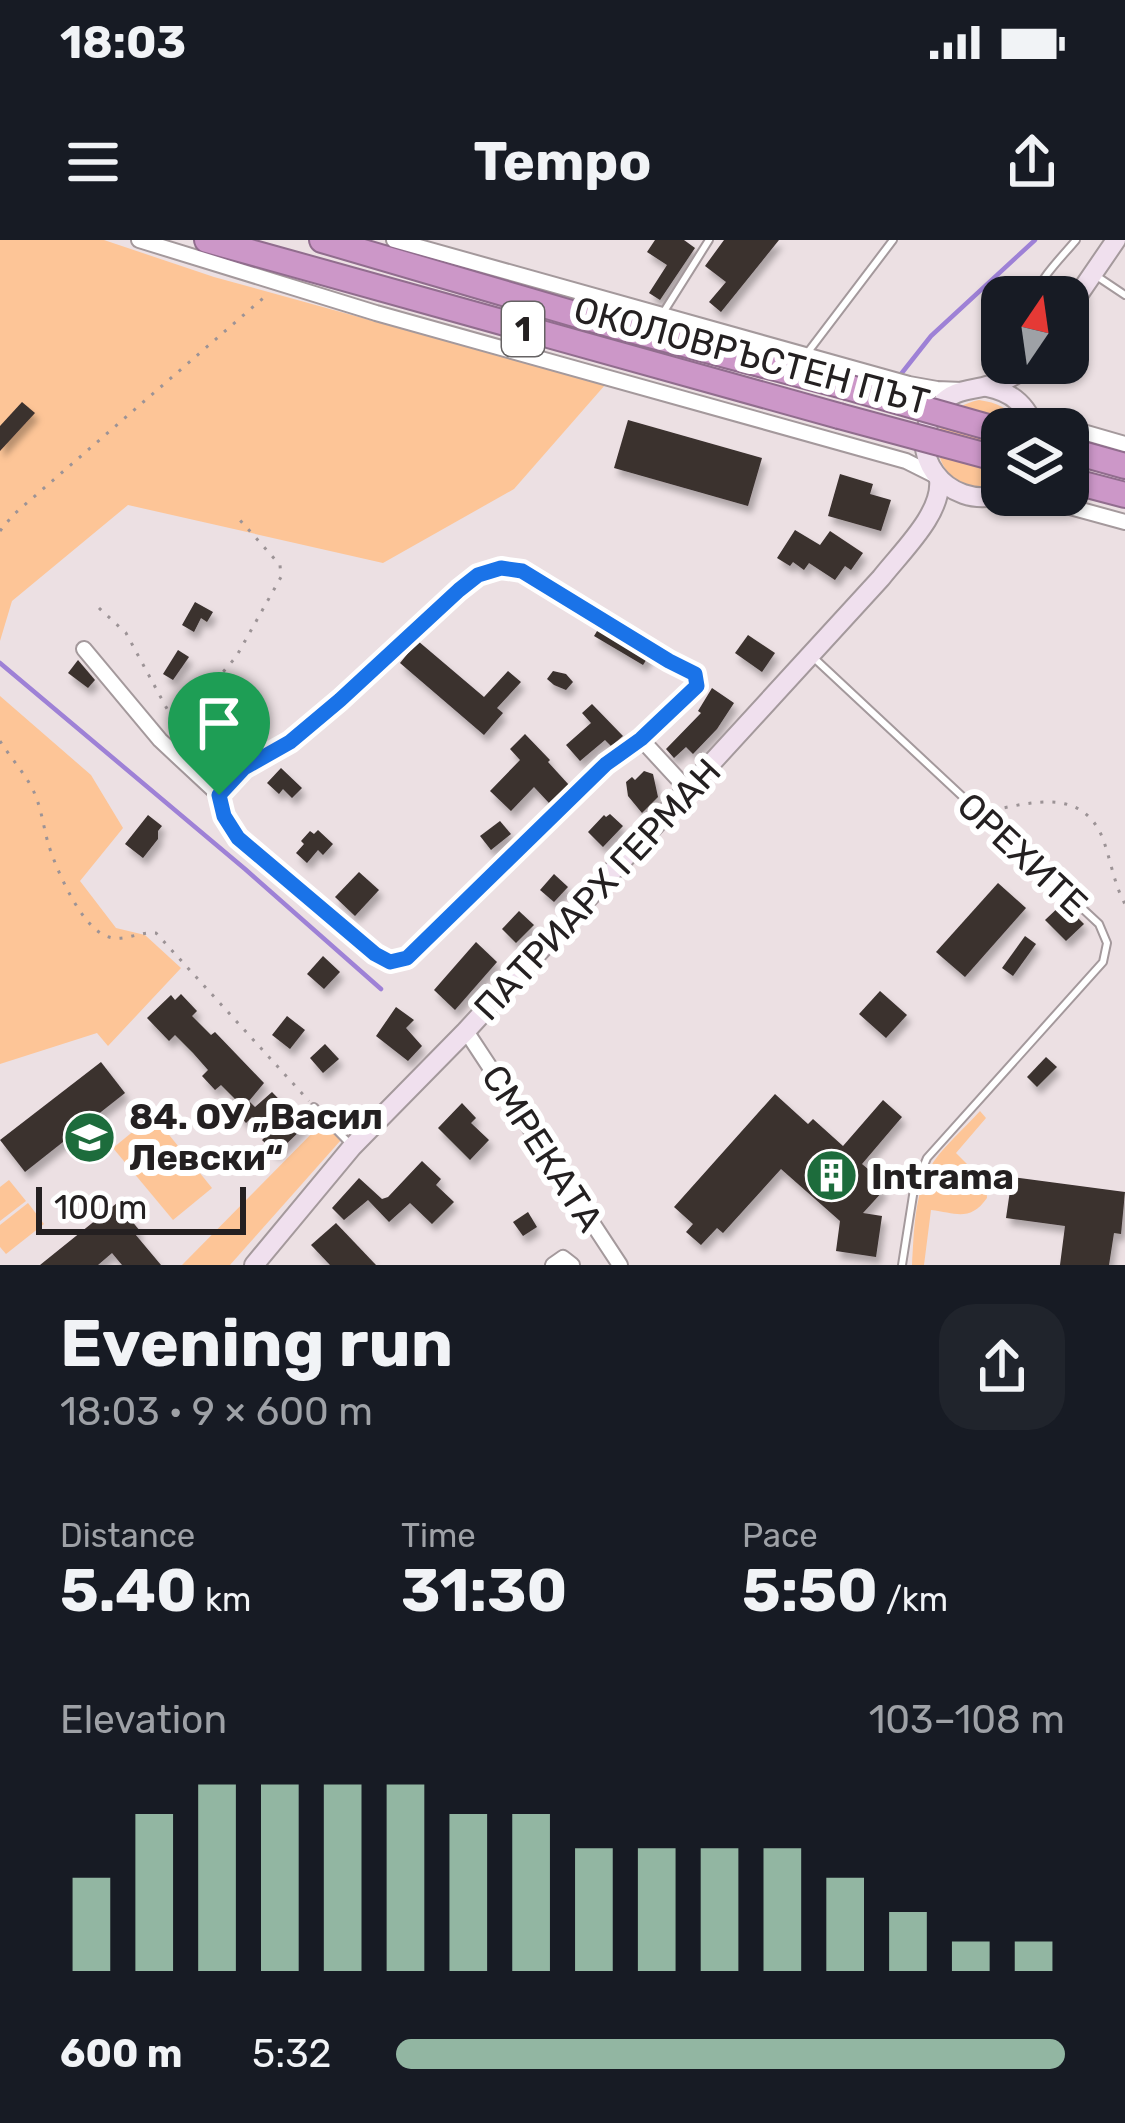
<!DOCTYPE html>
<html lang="en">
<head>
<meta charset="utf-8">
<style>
	body { margin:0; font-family:Rubik,sans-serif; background:#20242c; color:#f1f3f6; height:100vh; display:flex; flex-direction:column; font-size:45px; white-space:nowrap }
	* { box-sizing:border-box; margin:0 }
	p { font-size:39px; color:#9ea1a6 }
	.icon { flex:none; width:66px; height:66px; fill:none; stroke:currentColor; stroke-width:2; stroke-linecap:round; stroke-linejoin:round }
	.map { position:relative; height:1025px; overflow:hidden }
	.drawer { display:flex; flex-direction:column; background:#171b24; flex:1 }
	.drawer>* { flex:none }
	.needle { width:78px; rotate:13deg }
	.tools { position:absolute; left:981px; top:36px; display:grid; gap:24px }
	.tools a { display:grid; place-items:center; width:108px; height:108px; border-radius:24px; background:#171b24; box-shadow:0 3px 9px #0004; font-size:60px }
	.scale { position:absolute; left:36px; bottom:30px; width:210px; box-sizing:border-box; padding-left:12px; border:6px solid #242021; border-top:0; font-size:33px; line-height:42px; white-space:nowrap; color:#242021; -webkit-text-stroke:9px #fff; paint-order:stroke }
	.pin { position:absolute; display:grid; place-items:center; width:102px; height:102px; color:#fff; margin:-123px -51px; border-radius:50% 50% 50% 0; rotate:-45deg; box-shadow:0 0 12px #0007 }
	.pin .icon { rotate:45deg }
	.round { display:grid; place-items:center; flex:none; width:126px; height:126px; border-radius:36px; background:#20242c }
	.overview { display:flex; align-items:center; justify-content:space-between; height:204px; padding:0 60px }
	h1 { font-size:66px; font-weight:700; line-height:90px }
	.figures { display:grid; grid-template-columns:repeat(3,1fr); gap:18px; height:204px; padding:12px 60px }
	.figures div { display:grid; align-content:center }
	.figures b { font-size:60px; font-weight:700 }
	.figures small { font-size:33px; font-weight:400 }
	.figures p { font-size:33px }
	.chart { height:336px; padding:24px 60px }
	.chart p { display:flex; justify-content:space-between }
	.chart svg { width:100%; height:216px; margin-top:12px; stroke:#92b6a2; stroke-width:6 }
	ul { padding:0 60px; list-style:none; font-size:39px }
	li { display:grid; grid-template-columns:192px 144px 1fr; align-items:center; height:90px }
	li i { height:30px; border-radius:15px; background:#92b6a2 }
	.status { display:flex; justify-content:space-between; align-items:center; height:84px; padding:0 60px; background:#171b24; direction:ltr }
	.status svg { height:33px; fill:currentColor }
	header { display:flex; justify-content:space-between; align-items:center; height:156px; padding:0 60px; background:#171b24; font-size:54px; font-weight:700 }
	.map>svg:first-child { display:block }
	.green { fill:#fdc597 }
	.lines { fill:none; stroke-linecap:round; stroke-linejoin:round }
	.stream { stroke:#9e81d6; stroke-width:4.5 }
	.building { fill:#3a302e; filter:url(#shadow) }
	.lane-casing { stroke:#a4999c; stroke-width:10 }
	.street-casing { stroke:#a4999c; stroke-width:18 }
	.secondary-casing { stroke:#a4999c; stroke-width:22 }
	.highway-casing { stroke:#916d8e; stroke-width:28 }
	.path { stroke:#9c9396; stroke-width:3; stroke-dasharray:3 9; stroke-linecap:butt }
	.lane { stroke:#fff; stroke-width:6 }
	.street { stroke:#fff; stroke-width:14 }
	.secondary { stroke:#f0e0ee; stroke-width:18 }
	.highway { stroke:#cc97c8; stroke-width:24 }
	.highway-bridge-casing { stroke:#916d8e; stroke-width:28; stroke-linecap:butt }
	.highway-bridge { stroke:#cc97c8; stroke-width:24 }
	.route-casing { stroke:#fff; stroke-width:24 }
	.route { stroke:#1a73e8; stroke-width:15 }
	.labels { text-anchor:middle; stroke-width:12; stroke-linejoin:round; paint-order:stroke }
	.shield { fill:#fff; stroke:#666364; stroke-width:3 }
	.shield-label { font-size:33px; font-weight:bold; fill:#242021 }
	.street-label { font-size:36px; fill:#242021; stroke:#fff }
	.poi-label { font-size:36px; font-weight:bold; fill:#242021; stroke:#fff; text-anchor:start }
</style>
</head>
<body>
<div class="status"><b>18:03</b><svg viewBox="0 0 49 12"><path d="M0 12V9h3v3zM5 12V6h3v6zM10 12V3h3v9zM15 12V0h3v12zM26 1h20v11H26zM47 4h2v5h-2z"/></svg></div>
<header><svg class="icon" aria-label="menu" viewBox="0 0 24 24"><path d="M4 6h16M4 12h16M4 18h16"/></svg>Tempo<svg class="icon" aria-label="share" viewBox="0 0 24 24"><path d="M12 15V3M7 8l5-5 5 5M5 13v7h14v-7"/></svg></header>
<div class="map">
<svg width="1125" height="1025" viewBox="0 0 1125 1025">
	<defs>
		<filter id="shadow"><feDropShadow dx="4" dy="7" stdDeviation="3" flood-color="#0004"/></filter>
	</defs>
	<rect width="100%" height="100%" fill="#ece0e3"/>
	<g class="green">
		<path d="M0,0h104l110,37 391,108 -91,104 -131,74 -255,-58 -116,96 -12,40z"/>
		<path d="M979,160c21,3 33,10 43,29h-20v53c-61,28 -97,-66 -23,-82z"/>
		<path d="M0,456l91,79 32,53 -43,53 36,47 29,7 36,33 -73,78 -11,-13 -97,31z"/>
		<path d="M980,871l6,7 -30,35 30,30 1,15c-17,24 -31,15 -56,12l-7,55h-12c2,-30 2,-68 17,-96 12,-21 35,-40 51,-58z"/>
		<path d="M153,875l59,73 -39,32 -60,-72z"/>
		<path d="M323,882l18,18 -111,125h-48z"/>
		<path d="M9,940l17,21 -26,20v-34z"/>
		<path d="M28,963l16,21 -38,30 -6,-7v-22z"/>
	</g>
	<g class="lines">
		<g class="stream">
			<path d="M901,134l30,-38 104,-96"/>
			<path d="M0,423l245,206 136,120"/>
		</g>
	</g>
	<g class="building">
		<path d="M655,0h29l11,8 -35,52 -11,-7 18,-28 -20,-13z"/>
		<path d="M724,0h55l-58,72 -12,-10 17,-20 -21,-16z"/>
		<path d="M22,162l13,11 -35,38v-25z"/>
		<path d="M628,180l134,38 -14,48 -134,-38z"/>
		<path d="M840,234l33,10 -3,10 21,6 -10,31 -53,-15z"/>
		<path d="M795,290l25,15 10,-14 33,22 -12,17 -6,-4 -10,14 -26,-17 -5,7 -11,-8 -3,4 -13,-8z"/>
		<path d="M195,362l18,10 -6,10 -6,-4 -7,14 -12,-7z"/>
		<path d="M602,383l48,31 -7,11 -49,-29z"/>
		<path d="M748,395l27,18 -13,19 -27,-19z"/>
		<path d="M418,401l66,56 24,-26 13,11 -24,26 6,5 -19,22 -84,-72z"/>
		<path d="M178,410l11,7 -16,23 -10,-6z"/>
		<path d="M78,420l17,20 -7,8 -20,-15z"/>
		<path d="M553,431l13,3 7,8 -7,8 -12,-5 -7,-6z"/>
		<path d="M712,448l22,15 -17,26 -24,25 -7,-7 -12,11 -8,-9 35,-36 -3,-2z"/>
		<path d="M592,464l31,32 -12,10 -6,-6 -25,21 -14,-16 25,-22 -9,-10z"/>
		<path d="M525,494l25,26 -2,2 21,23 -20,18 -15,-16 -23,24 -21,-20 30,-31 -10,-11z"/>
		<path d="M281,528l21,20 -10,10 -9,-9 -4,5 -12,-11z"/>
		<path d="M644,531l9,3 5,23 -16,16 -14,-17 -2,-14 6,-5 3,3z"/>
		<path d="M610,574l13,12 -20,21 -15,-15 16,-17 2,2z"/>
		<path d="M148,575l14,11 -4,5v8l-15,19 -18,-14z"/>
		<path d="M500,581l11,13 -20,16 -11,-14z"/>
		<path d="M318,590l15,14 -10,11 -5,-5 -11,13 -11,-10 8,-9 -3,-3 9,-10 4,3z"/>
		<path d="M359,632l20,18 -24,26 -20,-19z"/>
		<path d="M554,634l14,13 -14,15 -14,-12z"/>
		<path d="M998,643l28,25 -61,69 -29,-25z"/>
		<path d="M1063,663l21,21 -18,17 -21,-21z"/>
		<path d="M519,671l15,14 -18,18 -14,-14z"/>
		<path d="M1025,696l11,8 -23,32 -11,-8z"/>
		<path d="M476,702l21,20 -42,48 -21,-20z"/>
		<path d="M323,716l17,16 -16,17 -17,-15z"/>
		<path d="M880,751l27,24 -21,23 -27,-24z"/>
		<path d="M181,754l16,17 -5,5 19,19 4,-3 49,51 -15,18 6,6 17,-15 33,34 -29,28 -14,-14 6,-6 -16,-17 -6,6 -13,-15 6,-5 -18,-18 -6,5 -13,-14 6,-6 -15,-17 -18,-18 -6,6 -22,-23 24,-23 4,5z"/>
		<path d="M396,767l18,13 -8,8 16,18 -14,15 -32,-25z"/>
		<path d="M287,776l18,14 -15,19 -18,-14z"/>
		<path d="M325,804l14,15 -16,14 -13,-15z"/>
		<path d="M1046,817l11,10 -20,20 -10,-10z"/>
		<path d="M101,822l24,31 -100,79 -25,-32z"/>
		<path d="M775,854l33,30 5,-5 30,27 40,-46 19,17 -40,47 18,15 -4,4 8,7 -21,23 19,3 -6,41 -40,-6 4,-30 -59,-52 -58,64 -6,-5 -16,17 -15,-13 7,-8 -19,-17z"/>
		<path d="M462,863l14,15 -5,5 18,17 -19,20 -32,-32z"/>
		<path d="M422,921l19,18 -5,6 18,17 -22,22 -22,-21 -21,19 -21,-22 -24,20 -12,-12 27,-30 23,21 6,-2z"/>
		<path d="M1012,937l113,15 -4,42 -7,-1 -5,32h-49l5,-39 -59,-8z"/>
		<path d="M117,963l23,28 -5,3 26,31h-39l-10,-12 -14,12h-58z"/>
		<path d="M528,972l9,15 -14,9 -10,-14z"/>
		<path d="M336,983l40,42h-46l-19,-20z"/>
	</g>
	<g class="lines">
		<defs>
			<g id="lane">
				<path d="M1098,37l27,18"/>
				<path d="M1034,57c8,-21 27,-39 42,-57"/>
				<path d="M663,73l46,-73"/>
				<path d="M808,112l85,-112"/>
				<path d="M814,418l285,266 8,19 -4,19 -176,196 -13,31 -12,76"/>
				<path d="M314,867l36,37"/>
			</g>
			<g id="street">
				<path d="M139,0l237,73 530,148 30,15"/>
				<path d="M394,0l515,144 28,5 25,1"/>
				<path d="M1031,177l94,27"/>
				<path d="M1026,255l99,27"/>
				<path d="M84,409l76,91 59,55 5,21 15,22 136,116c14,10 26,9 38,-2l193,-188 35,-25 47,51"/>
				<path d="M641,499l56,-53"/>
				<path d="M466,791l154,234"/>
				<path d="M553,1025l10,-7 9,7"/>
			</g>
			<g id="secondary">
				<path d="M1068,70l48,-70"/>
				<path d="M987,147c25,5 40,18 48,42"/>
				<path d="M1002,254c-55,18 -103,-44 -62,-89 15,-17 32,-14 50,-20 15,-4 30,-12 41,-22"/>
				<path d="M254,1025l98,-118 114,-116 415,-453c21,-27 62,-65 58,-99"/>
			</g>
			<g id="highway">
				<path d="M207,0l632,176"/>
				<path d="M322,0l297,87 228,60"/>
				<path d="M1068,210l57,16"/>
				<path d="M1068,240l57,15"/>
			</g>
		</defs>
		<use href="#lane" class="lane-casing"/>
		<use href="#street" class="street-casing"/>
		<use href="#secondary" class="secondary-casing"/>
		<use href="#highway" class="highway-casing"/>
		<g class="path">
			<path d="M0,291l13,-16 256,-222"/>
			<path d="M99,368l27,25 60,111"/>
			<path d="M176,486l60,-69 45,-80 -1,-12 -41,-46"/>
			<path d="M0,501c10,16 23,30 32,47 9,17 11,37 16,55 8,26 34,87 61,94 15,5 31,-6 47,-4l153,168"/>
			<path d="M229,545l15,-17 45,-26 51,-42 119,-110c23,-18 34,-23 63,-19l147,90 25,12"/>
			<path d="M993,570c41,-8 90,-22 110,29 8,22 11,45 22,65"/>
		</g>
		<use href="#lane" class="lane"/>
		<use href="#street" class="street"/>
		<use href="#secondary" class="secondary"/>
		<use href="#highway" class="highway"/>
		<defs>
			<g id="highway-bridge">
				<path d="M847,147l155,44"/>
				<path d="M839,176l163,44"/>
			</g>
		</defs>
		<use href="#highway-bridge" class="highway-bridge-casing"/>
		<use href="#highway-bridge" class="highway-bridge"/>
	</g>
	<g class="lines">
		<defs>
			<path id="route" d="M501,328l21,3 147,90 26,13 2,12 -56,53 -35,25 -199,194 -17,4 -15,-8 -137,-116 -14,-22 -5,-21 25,-27 46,-26 50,-42 119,-110 19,-15z"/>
		</defs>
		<use href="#route" class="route-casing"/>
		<use href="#route" class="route"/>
	</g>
	<defs>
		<symbol id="school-disc" viewBox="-11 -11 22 22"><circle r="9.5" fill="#1d6c3c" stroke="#fff"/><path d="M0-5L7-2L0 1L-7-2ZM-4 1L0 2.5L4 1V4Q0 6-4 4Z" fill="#fff"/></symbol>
		<symbol id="building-disc" viewBox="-11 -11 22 22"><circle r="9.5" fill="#1d6c3c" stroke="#fff"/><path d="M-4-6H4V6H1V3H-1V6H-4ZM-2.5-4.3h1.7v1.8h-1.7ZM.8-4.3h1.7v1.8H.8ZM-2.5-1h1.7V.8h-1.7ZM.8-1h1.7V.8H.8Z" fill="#fff"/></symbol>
	</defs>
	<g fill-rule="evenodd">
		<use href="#school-disc" x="60" y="868" width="59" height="59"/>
		<use href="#building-disc" x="802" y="906" width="59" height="59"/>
	</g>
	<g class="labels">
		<rect class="shield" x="502" y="62" width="42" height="54" rx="9"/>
		<g class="shield-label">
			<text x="523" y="101">1</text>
		</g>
		<g class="street-label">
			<text transform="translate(752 115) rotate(15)" y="13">ОКОЛОВРЪСТЕН ПЪТ</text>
			<text transform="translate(1023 614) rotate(43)" y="13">ОРЕХИТЕ</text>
			<text transform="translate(597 649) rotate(-47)" y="13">ПАТРИАРХ ГЕРМАН</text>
			<text transform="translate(543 908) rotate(57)" y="13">СМРЕКАТА</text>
		</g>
		<g class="poi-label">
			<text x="129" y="889">84. ОУ „Васил<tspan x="129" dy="41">Левски“</tspan></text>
			<text x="871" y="949">Intrama</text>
		</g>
	</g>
</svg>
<div class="tools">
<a><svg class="needle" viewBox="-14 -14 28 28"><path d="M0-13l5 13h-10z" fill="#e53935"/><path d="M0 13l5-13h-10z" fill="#9ea1a6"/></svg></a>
<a><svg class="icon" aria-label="layers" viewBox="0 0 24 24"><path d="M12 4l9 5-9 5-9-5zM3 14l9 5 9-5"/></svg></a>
</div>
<div class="scale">100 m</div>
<div class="pin" style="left:219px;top:555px;background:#1e9e55"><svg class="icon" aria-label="arrive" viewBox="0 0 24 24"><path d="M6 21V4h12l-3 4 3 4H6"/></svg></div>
</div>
<section class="drawer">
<div class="overview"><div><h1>Evening run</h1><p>18:03 · 9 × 600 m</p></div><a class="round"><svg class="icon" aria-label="share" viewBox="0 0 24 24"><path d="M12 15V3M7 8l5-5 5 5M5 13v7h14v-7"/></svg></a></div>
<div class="figures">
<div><p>Distance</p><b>5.40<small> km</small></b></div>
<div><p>Time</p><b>31:30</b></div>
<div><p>Pace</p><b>5:50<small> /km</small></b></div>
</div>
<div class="chart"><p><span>Elevation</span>103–108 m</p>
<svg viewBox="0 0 160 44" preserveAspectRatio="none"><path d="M5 44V25M15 44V12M25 44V6M35 44V6M45 44V6M55 44V6M65 44V12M75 44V12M85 44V19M95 44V19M105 44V19M115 44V19M125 44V25M135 44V32M145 44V38M155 44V38"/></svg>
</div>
<ul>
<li><b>600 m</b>5:32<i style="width:100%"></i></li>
</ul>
</section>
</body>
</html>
